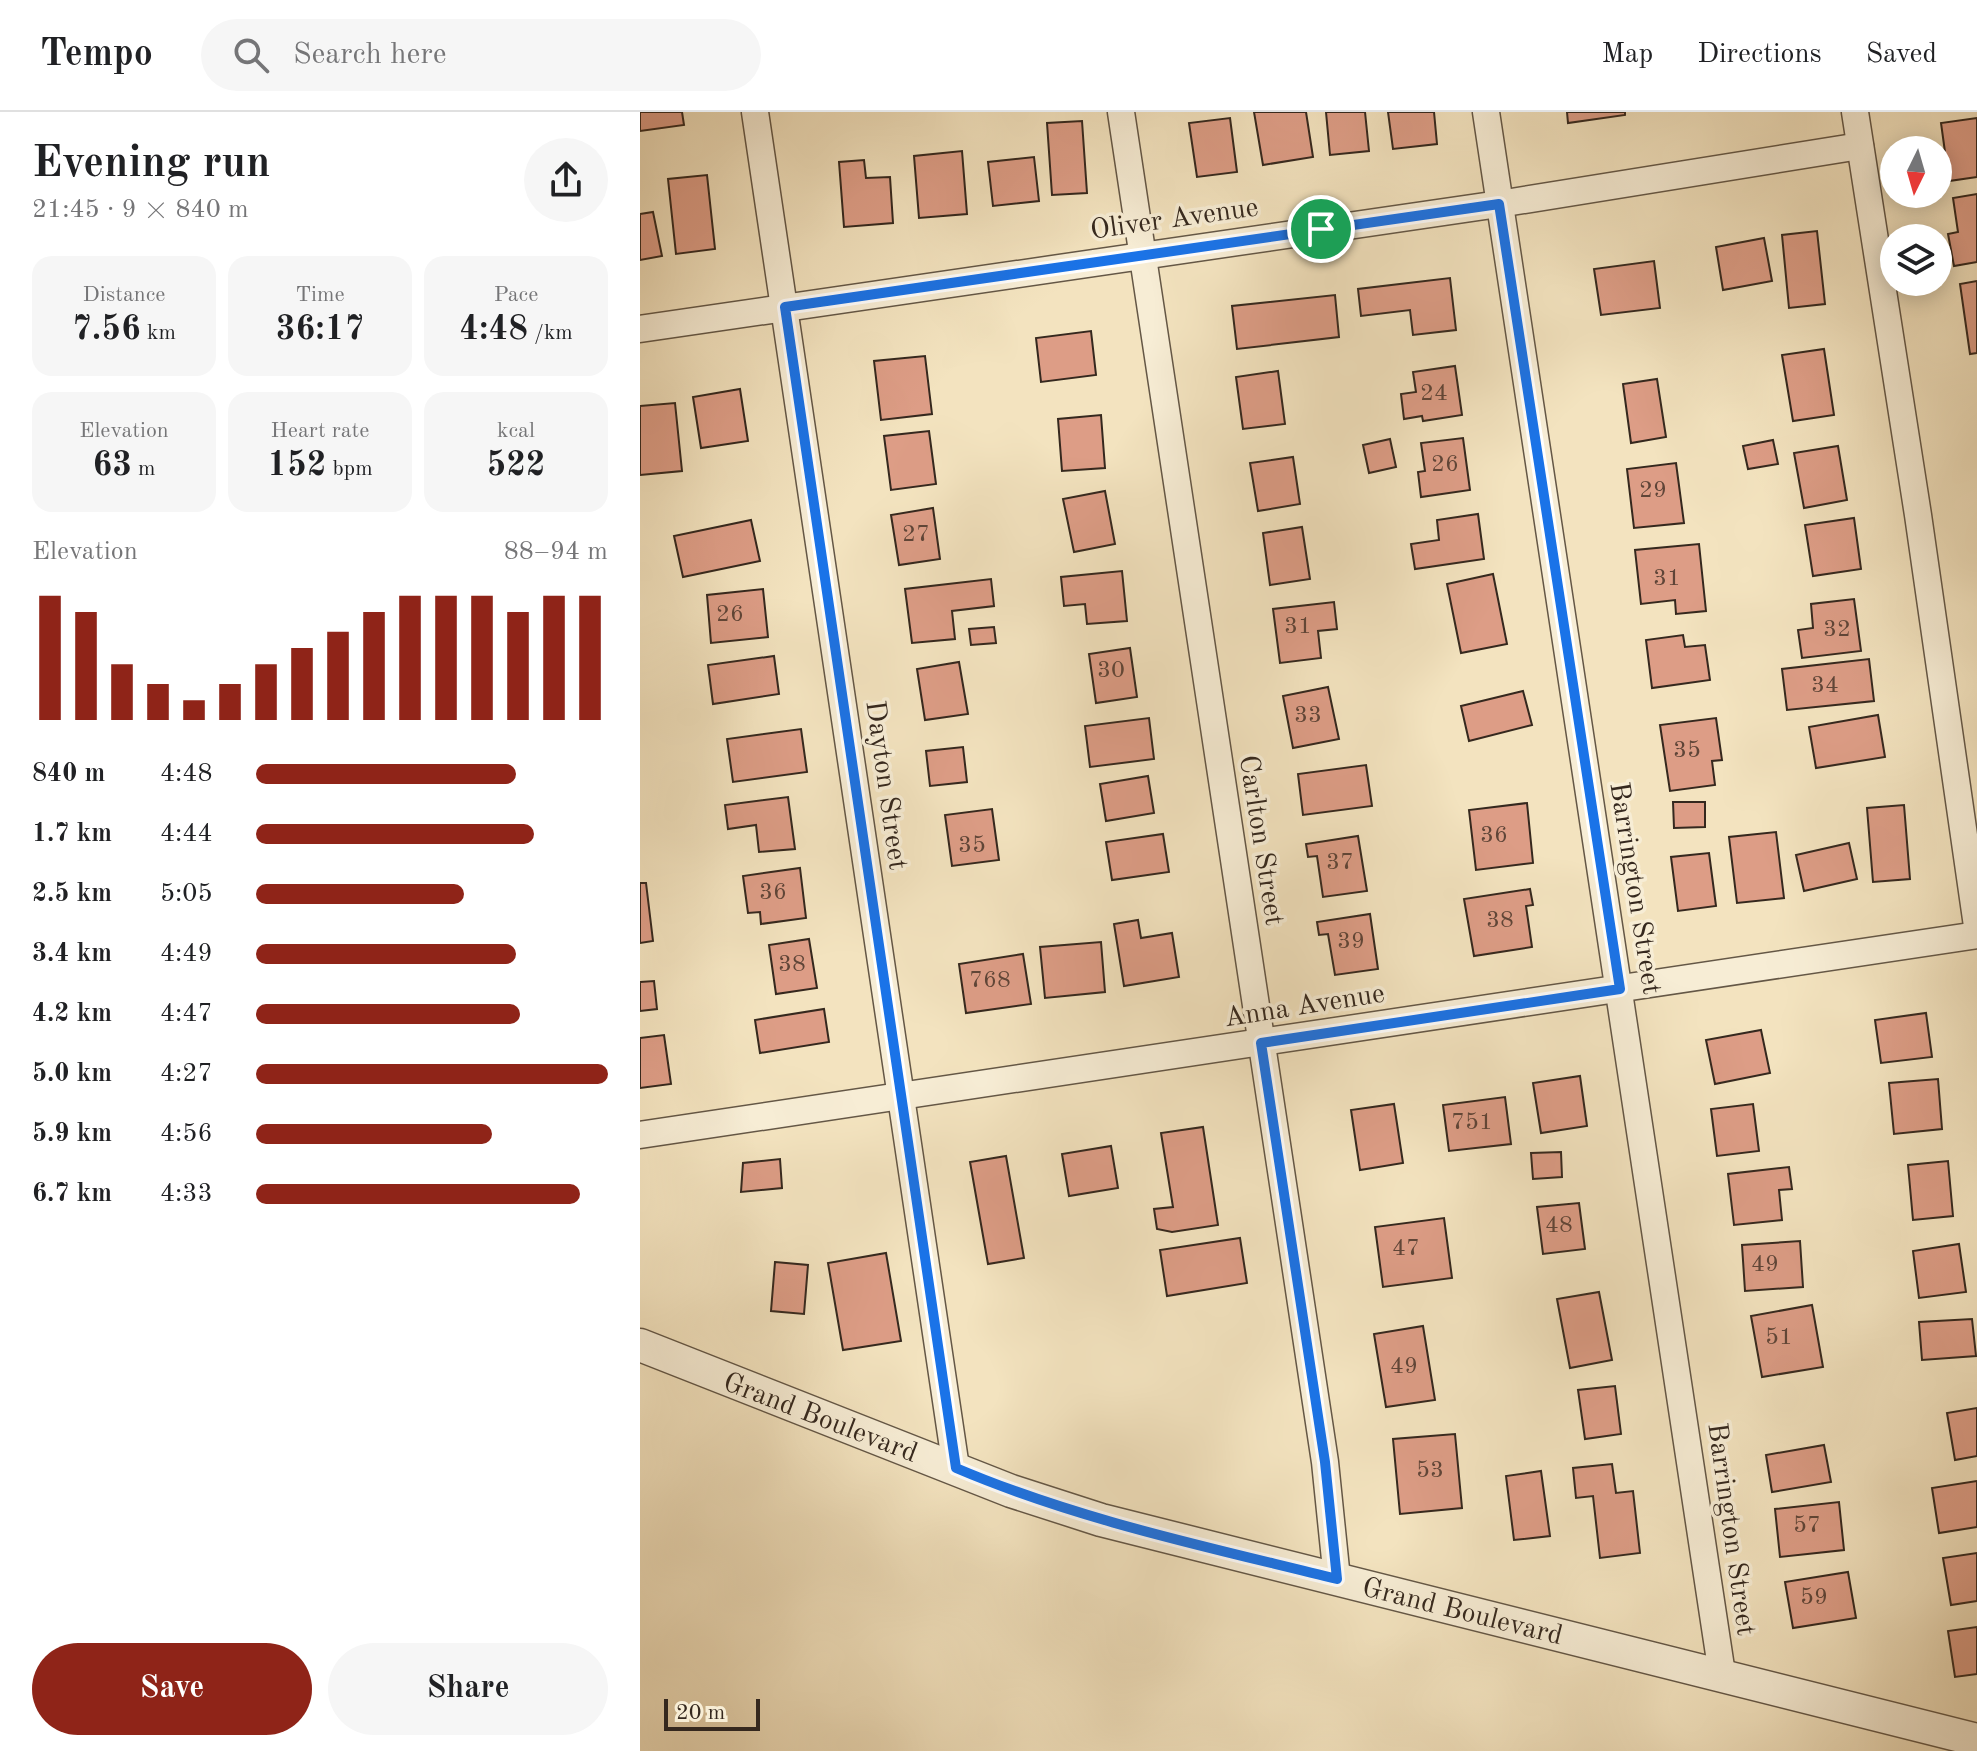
<!DOCTYPE html>
<html lang="en">
<head>
<meta charset="utf-8">
<style>
	body { margin:0; font-family:"Old Standard TT",serif; background:#f6f6f6; color:#202124; height:100vh; display:flex; flex-direction:column; font-size:30px; white-space:nowrap }
	* { box-sizing:border-box; margin:0 }
	p { font-size:26px; color:#757577 }
	.icon { flex:none; width:44px; height:44px; fill:none; stroke:currentColor; stroke-width:2; stroke-linecap:round; stroke-linejoin:round }
	.map { position:relative; flex:1; overflow:hidden }
	.drawer { display:flex; flex-direction:column; background:#fff; width:640px }
	.drawer>* { flex:none }
	.needle { width:52px; rotate:185deg }
	.tools { position:absolute; left:1240px; top:24px; display:grid; gap:16px }
	.tools a { display:grid; place-items:center; width:72px; height:72px; border-radius:50%; background:#fff; box-shadow:0 4px 20px #0003; font-size:40px }
	.scale { position:absolute; left:24px; bottom:20px; width:96px; box-sizing:border-box; padding-left:8px; border:4px solid #35281e; border-top:0; font-size:22px; line-height:28px; white-space:nowrap; color:#35281e; -webkit-text-stroke:6px #f7edd5; paint-order:stroke }
	.pin { position:absolute; display:grid; place-items:center; width:68px; height:68px; color:#fff; margin:-34px; border:4px solid #fff; border-radius:50%; box-shadow:0 2px 8px #0007 }
	.round { display:grid; place-items:center; flex:none; width:84px; height:84px; border-radius:42px; background:#f6f6f6 }
	.overview { display:flex; align-items:center; justify-content:space-between; height:136px; padding:0 32px }
	h1 { font-size:44px; font-weight:700; line-height:60px }
	.stats { display:grid; grid-template-columns:repeat(3,1fr); gap:12px; height:136px; padding:8px 32px }
	.stats div { display:grid; align-content:center; border-radius:20px; background:#f6f6f6; text-align:center }
	.stats b { font-size:34px; font-weight:700 }
	.stats small { font-size:22px; font-weight:400 }
	.stats p { font-size:22px }
	.chart { height:224px; padding:16px 32px }
	.chart p { display:flex; justify-content:space-between }
	.chart svg { width:100%; height:144px; margin-top:8px; stroke:#8f2418; stroke-width:6 }
	.primary-button { display:flex; gap:16px; margin-top:auto; padding:16px 32px }
	.primary-button a { flex:1; height:92px; border-radius:48px; background:#8f2418; color:#fff; font-size:32px; font-weight:700; line-height:92px; text-align:center }
	.primary-button a+a { background:#f6f6f6; color:#202124 }
	ul { padding:0 32px; list-style:none; font-size:26px }
	li { display:grid; grid-template-columns:128px 96px 1fr; align-items:center; height:60px }
	li i { height:20px; border-radius:10px; background:#8f2418 }
	header { display:flex; align-items:center; gap:48px; box-sizing:border-box; height:112px; padding:0 40px; background:#fff; border-bottom:2px solid #e0e0e0 }
	header strong { font-size:38px }
	nav { display:flex; gap:44px; margin-inline-start:auto; font-size:28px }
	.search { width:560px; height:72px; background:#f6f6f6; display:flex; align-items:center; gap:20px; box-sizing:border-box; padding:0 28px; border-radius:44px; color:#757577; font-size:30px }
	main { display:flex; flex:1; min-height:0 }
	.map>svg:first-child { display:block }
	.building { fill:#dd9d86; stroke:#35281e; stroke-width:2 }
	.lines { fill:none; stroke-linecap:round; stroke-linejoin:round }
	.minor-casing { stroke:#645746; stroke-width:29 }
	.tertiary-casing { stroke:#645746; stroke-width:35 }
	.minor { stroke:#f7edd5; stroke-width:26 }
	.tertiary { stroke:#f7edd5; stroke-width:32 }
	.route-casing { stroke:#fff; stroke-width:16 }
	.route { stroke:#1a73e8; stroke-width:10 }
	.labels { text-anchor:middle; stroke-width:7; stroke-linejoin:round; paint-order:stroke }
	.number-label { font-size:24px; fill:#5f4538 }
	.street-label { font-size:28px; fill:#35281e; stroke:#f7edd5 }
</style>
</head>
<body>
<header>
<strong>Tempo</strong>
<div class="search"><svg class="icon" aria-label="search" viewBox="0 0 24 24"><circle cx="10" cy="10" r="6"/><path d="M15 15l6 6"/></svg>Search here</div>
<nav><a>Map</a><a>Directions</a><a>Saved</a></nav>
</header>
<main>
<section class="drawer">
<div class="overview"><div><h1>Evening run</h1><p>21:45 · 9 × 840 m</p></div><a class="round"><svg class="icon" aria-label="share" viewBox="0 0 24 24"><path d="M12 15V3M7 8l5-5 5 5M5 13v7h14v-7"/></svg></a></div>
<div class="stats">
<div><p>Distance</p><b>7.56<small> km</small></b></div>
<div><p>Time</p><b>36:17</b></div>
<div><p>Pace</p><b>4:48<small> /km</small></b></div>
</div>
<div class="stats">
<div><p>Elevation</p><b>63<small> m</small></b></div>
<div><p>Heart rate</p><b>152<small> bpm</small></b></div>
<div><p>kcal</p><b>522</b></div>
</div>
<div class="chart"><p><span>Elevation</span>88–94 m</p>
<svg viewBox="0 0 160 44" preserveAspectRatio="none"><path d="M5 44V6M15 44V11M25 44V27M35 44V33M45 44V38M55 44V33M65 44V27M75 44V22M85 44V17M95 44V11M105 44V6M115 44V6M125 44V6M135 44V11M145 44V6M155 44V6"/></svg>
</div>
<ul>
<li><b>840 m</b>4:48<i style="width:74%"></i></li>
<li><b>1.7 km</b>4:44<i style="width:79%"></i></li>
<li><b>2.5 km</b>5:05<i style="width:59%"></i></li>
<li><b>3.4 km</b>4:49<i style="width:74%"></i></li>
<li><b>4.2 km</b>4:47<i style="width:75%"></i></li>
<li><b>5.0 km</b>4:27<i style="width:100%"></i></li>
<li><b>5.9 km</b>4:56<i style="width:67%"></i></li>
<li><b>6.7 km</b>4:33<i style="width:92%"></i></li>
</ul>
<div class="primary-button"><a>Save</a><a>Share</a></div>
</section>
<div class="map">
<svg width="1337" height="1639" viewBox="0 0 1337 1639">
	<rect width="100%" height="100%" fill="#f3e3bf"/>
	<filter id="stains"><feTurbulence type="fractalNoise" baseFrequency=".0025" numOctaves="4"/><feColorMatrix values="0 0 0 0 .2 0 0 0 0 .09 0 0 0 0 .02 0 0 0 .5 -.17"/></filter>
	<radialGradient id="worn" r=".72"><stop offset=".6" stop-color="#630" stop-opacity="0"/><stop offset="1" stop-color="#630" stop-opacity=".3"/></radialGradient>
	<g class="building">
		<path d="M0,0h42l2,13 -44,6z"/>
		<path d="M614,0h52l7,45 -50,8z"/>
		<path d="M686,0h39l4,39 -39,4z"/>
		<path d="M748,0h46l3,32 -44,5z"/>
		<path d="M927,0h58v3l-57,8z"/>
		<path d="M590,6l7,54 -40,5 -8,-54z"/>
		<path d="M1337,6v59l-28,4 -8,-58z"/>
		<path d="M442,9l5,72 -35,2 -5,-72z"/>
		<path d="M322,39l5,63 -48,4 -5,-62z"/>
		<path d="M394,45l5,44 -46,5 -5,-44z"/>
		<path d="M224,48l2,18 24,-1 3,46 -49,4 -5,-65z"/>
		<path d="M67,63l8,74 -39,5 -8,-75z"/>
		<path d="M1337,82v68l-23,4 -6,-32 10,-2 -5,-34z"/>
		<path d="M13,100l9,44 -22,4v-46z"/>
		<path d="M1177,119l8,73 -36,4 -7,-73z"/>
		<path d="M1124,126l8,43 -49,9 -7,-43z"/>
		<path d="M1014,149l6,47 -59,7 -7,-46z"/>
		<path d="M810,166l6,52 -43,5 -3,-25 -49,6 -3,-27z"/>
		<path d="M1337,169v72l-7,1 -10,-70z"/>
		<path d="M695,183l4,42 -102,12 -5,-43z"/>
		<path d="M451,219l5,44 -55,7 -5,-44z"/>
		<path d="M1184,237l10,66 -41,6 -11,-66z"/>
		<path d="M285,244l7,58 -51,6 -7,-59z"/>
		<path d="M815,254l7,49 -39,6 -1,-5 -18,3 -3,-25 15,-2 -3,-20z"/>
		<path d="M638,259l7,53 -42,5 -7,-52z"/>
		<path d="M1017,267l9,58 -35,6 -8,-59z"/>
		<path d="M100,277l8,52 -47,7 -8,-51z"/>
		<path d="M35,291l7,68 -42,4v-69z"/>
		<path d="M461,303l4,53 -43,3 -4,-52z"/>
		<path d="M289,319l7,53 -45,6 -7,-54z"/>
		<path d="M823,326l7,52 -49,7 -3,-25 7,-1 -4,-28z"/>
		<path d="M750,327l6,28 -27,6 -6,-28z"/>
		<path d="M1133,328l5,24 -30,5 -5,-23z"/>
		<path d="M1198,334l9,54 -43,8 -10,-55z"/>
		<path d="M653,345l7,47 -42,7 -8,-48z"/>
		<path d="M1036,351l8,60 -50,5 -7,-59z"/>
		<path d="M465,379l10,53 -41,8 -11,-53z"/>
		<path d="M293,396l7,51 -41,6 -8,-50z"/>
		<path d="M838,402l6,45 -69,10 -4,-25 28,-4 -2,-20z"/>
		<path d="M1214,406l7,51 -48,7 -8,-51z"/>
		<path d="M111,408l9,41 -77,16 -9,-41z"/>
		<path d="M662,415l8,52 -40,6 -7,-52z"/>
		<path d="M1059,432l7,67 -30,3 -1,-14 -34,4 -6,-54z"/>
		<path d="M482,459l5,50 -40,3 -2,-20 -21,2 -3,-29z"/>
		<path d="M853,462l14,70 -46,9 -14,-69z"/>
		<path d="M351,467l3,27 -42,5 3,28 -43,4 -7,-54z"/>
		<path d="M123,477l5,48 -57,6 -4,-48z"/>
		<path d="M1214,487l7,52 -59,7 -4,-28 15,-2 -2,-24z"/>
		<path d="M694,490l3,27 -19,2 3,27 -41,5 -7,-54z"/>
		<path d="M354,515l2,16 -25,2 -2,-16z"/>
		<path d="M1043,523l2,12 20,-2 5,35 -58,8 -6,-48z"/>
		<path d="M490,536l7,49 -41,6 -7,-49z"/>
		<path d="M134,544l5,38 -66,10 -5,-39z"/>
		<path d="M1229,547l5,42 -87,9 -5,-41z"/>
		<path d="M319,550l9,52 -43,6 -8,-51z"/>
		<path d="M688,575l11,52 -46,9 -10,-52z"/>
		<path d="M883,579l9,34 -63,16 -8,-35z"/>
		<path d="M1238,603l7,42 -69,11 -7,-41z"/>
		<path d="M509,606l5,41 -64,8 -5,-41z"/>
		<path d="M1076,606l6,42 -10,1 3,24 -45,6 -10,-66z"/>
		<path d="M161,617l6,43 -74,10 -6,-43z"/>
		<path d="M323,635l4,35 -37,4 -4,-35z"/>
		<path d="M726,653l6,41 -69,9 -5,-41z"/>
		<path d="M508,664l6,37 -48,8 -6,-37z"/>
		<path d="M148,685l7,52 -36,3 -3,-27 -28,4 -3,-24z"/>
		<path d="M1033,690h32v25l-31,1z"/>
		<path d="M887,691l6,60 -57,7 -7,-60z"/>
		<path d="M1264,693l6,74 -37,3 -6,-74z"/>
		<path d="M352,697l7,51 -47,6 -7,-51z"/>
		<path d="M1136,720l8,66 -47,5 -8,-66z"/>
		<path d="M523,722l6,38 -57,8 -6,-38z"/>
		<path d="M718,724l9,55 -44,6 -6,-41 -9,1 -2,-13z"/>
		<path d="M1209,731l8,36 -53,12 -8,-36z"/>
		<path d="M1069,741l7,53 -38,5 -7,-54z"/>
		<path d="M160,756l6,50 -45,6 -1,-12 -12,1 -5,-37z"/>
		<path d="M0,771h6l7,58 -13,2z"/>
		<path d="M890,777l3,16 -7,1 6,41 -58,9 -10,-57z"/>
		<path d="M730,802l8,55 -43,6 -7,-41 -9,1 -2,-13z"/>
		<path d="M498,808l3,18 31,-5 7,44 -55,9 -10,-62z"/>
		<path d="M169,827l8,49 -41,6 -7,-49z"/>
		<path d="M461,830l4,50 -60,6 -5,-51z"/>
		<path d="M383,842l8,50 -65,9 -7,-49z"/>
		<path d="M14,869l3,28 -17,2v-29z"/>
		<path d="M184,897l5,33 -69,11 -5,-33z"/>
		<path d="M1286,901l6,44 -51,6 -6,-43z"/>
		<path d="M1121,918l9,43 -55,11 -9,-44z"/>
		<path d="M24,923l7,49 -31,4v-50z"/>
		<path d="M940,964l7,50 -46,7 -8,-50z"/>
		<path d="M1298,967l4,50 -48,5 -5,-51z"/>
		<path d="M865,985l6,47 -62,7 -6,-46z"/>
		<path d="M754,992l9,59 -43,7 -9,-60z"/>
		<path d="M1113,992l6,47 -42,5 -6,-47z"/>
		<path d="M563,1015l15,98 -46,7 -15,-3 -3,-20 19,-2 -12,-74z"/>
		<path d="M471,1034l7,42 -49,8 -7,-42z"/>
		<path d="M921,1040l1,25 -29,2 -2,-26z"/>
		<path d="M366,1044l18,102 -36,6 -18,-102z"/>
		<path d="M140,1047l2,29 -41,4 2,-29z"/>
		<path d="M1308,1049l5,55 -40,4 -5,-55z"/>
		<path d="M1149,1055l3,22 -13,1 3,30 -48,5 -6,-51z"/>
		<path d="M939,1091l6,46 -42,5 -6,-47z"/>
		<path d="M804,1106l8,60 -69,9 -8,-60z"/>
		<path d="M600,1126l7,45 -80,13 -7,-46z"/>
		<path d="M1160,1129l3,46 -58,4 -3,-46z"/>
		<path d="M1319,1132l7,48 -47,6 -6,-47z"/>
		<path d="M246,1141l15,88 -58,9 -15,-87z"/>
		<path d="M135,1150l33,3 -4,49 -33,-3z"/>
		<path d="M959,1180l13,68 -42,8 -13,-69z"/>
		<path d="M1172,1193l11,62 -61,10 -11,-61z"/>
		<path d="M1332,1207l4,37 -54,4 -3,-38z"/>
		<path d="M783,1214l12,74 -49,7 -12,-73z"/>
		<path d="M975,1274l6,48 -36,5 -7,-49z"/>
		<path d="M1337,1296v48l-22,4 -8,-47z"/>
		<path d="M815,1322l7,74 -62,6 -7,-75z"/>
		<path d="M1184,1333l7,37 -59,10 -6,-37z"/>
		<path d="M972,1352l4,29 17,-2 7,62 -40,5 -7,-62 -17,2 -3,-30z"/>
		<path d="M901,1359l9,65 -36,4 -8,-64z"/>
		<path d="M1337,1369v46l-38,6 -7,-45z"/>
		<path d="M1199,1390l5,48 -64,7 -5,-48z"/>
		<path d="M1337,1441v48l-26,4 -8,-47z"/>
		<path d="M1208,1460l8,46 -63,10 -8,-46z"/>
		<path d="M1337,1515v47l-22,3 -7,-46z"/>
	</g>
	<g class="lines">
		<defs>
			<g id="minor">
				<path d="M115,0l201,1356"/>
				<path d="M481,0l204,1350 12,117"/>
				<path d="M846,0l236,1562"/>
				<path d="M1215,0l63,403 59,411"/>
				<path d="M0,217l859,-125 361,-58"/>
				<path d="M0,1023l1337,-200"/>
			</g>
			<path id="tertiary" d="M0,1233l371,146 90,29 876,220"/>
		</defs>
		<use href="#minor" class="minor-casing"/>
		<use href="#tertiary" class="tertiary-casing"/>
		<use href="#minor" class="minor"/>
		<use href="#tertiary" class="tertiary"/>
	</g>
	<g class="lines">
		<defs>
			<path id="route" d="M859,92l121,785 -359,54 64,419 12,117c-129,-32 -259,-59 -381,-111l-171,-1161z"/>
		</defs>
		<use href="#route" class="route-casing"/>
		<use href="#route" class="route"/>
	</g>
	<g class="labels">
		<g class="number-label">
			<text x="794" y="288">24</text>
			<text x="805" y="359">26</text>
			<text x="1013" y="385">29</text>
			<text x="276" y="429">27</text>
			<text x="1027" y="473">31</text>
			<text x="90" y="509">26</text>
			<text x="658" y="521">31</text>
			<text x="1197" y="524">32</text>
			<text x="471" y="565">30</text>
			<text x="1185" y="580">34</text>
			<text x="668" y="610">33</text>
			<text x="1047" y="645">35</text>
			<text x="854" y="730">36</text>
			<text x="332" y="740">35</text>
			<text x="700" y="757">37</text>
			<text x="133" y="787">36</text>
			<text x="860" y="815">38</text>
			<text x="711" y="836">39</text>
			<text x="152" y="859">38</text>
			<text x="350" y="875">768</text>
			<text x="832" y="1017">751</text>
			<text x="919" y="1120">48</text>
			<text x="766" y="1143">47</text>
			<text x="1125" y="1159">49</text>
			<text x="1139" y="1232">51</text>
			<text x="764" y="1261">49</text>
			<text x="790" y="1365">53</text>
			<text x="1167" y="1420">57</text>
			<text x="1174" y="1492">59</text>
		</g>
		<g class="street-label">
			<text transform="translate(534 105) rotate(-8)" y="10">Oliver Avenue</text>
			<text transform="translate(248 673) rotate(82)" y="10">Dayton Street</text>
			<text transform="translate(623 728) rotate(81)" y="10">Carlton Street</text>
			<text transform="translate(997 776) rotate(81)" y="10">Barrington Street</text>
			<text transform="translate(664 892) rotate(-9)" y="10">Anna Avenue</text>
			<text transform="translate(181 1304) rotate(21)" y="10">Grand Boulevard</text>
			<text transform="translate(1093 1417) rotate(82)" y="10">Barrington Street</text>
			<text transform="translate(823 1498) rotate(14)" y="10">Grand Boulevard</text>
		</g>
	</g>
	<rect width="100%" height="100%" filter="url(#stains)"/>
	<rect width="100%" height="100%" fill="url(#worn)"/>
</svg>
<div class="tools">
<a><svg class="needle" viewBox="-14 -14 28 28"><path d="M0-13l5 13h-10z" fill="#e53935"/><path d="M0 13l5-13h-10z" fill="#757577"/></svg></a>
<a><svg class="icon" aria-label="layers" viewBox="0 0 24 24"><path d="M12 4l9 5-9 5-9-5zM3 14l9 5 9-5"/></svg></a>
</div>
<div class="scale">20 m</div>
<div class="pin" style="left:681px;top:117px;background:#1e9e55"><svg class="icon" aria-label="arrive" viewBox="0 0 24 24"><path d="M6 21V4h12l-3 4 3 4H6"/></svg></div>
</div>
</main>
</body>
</html>
